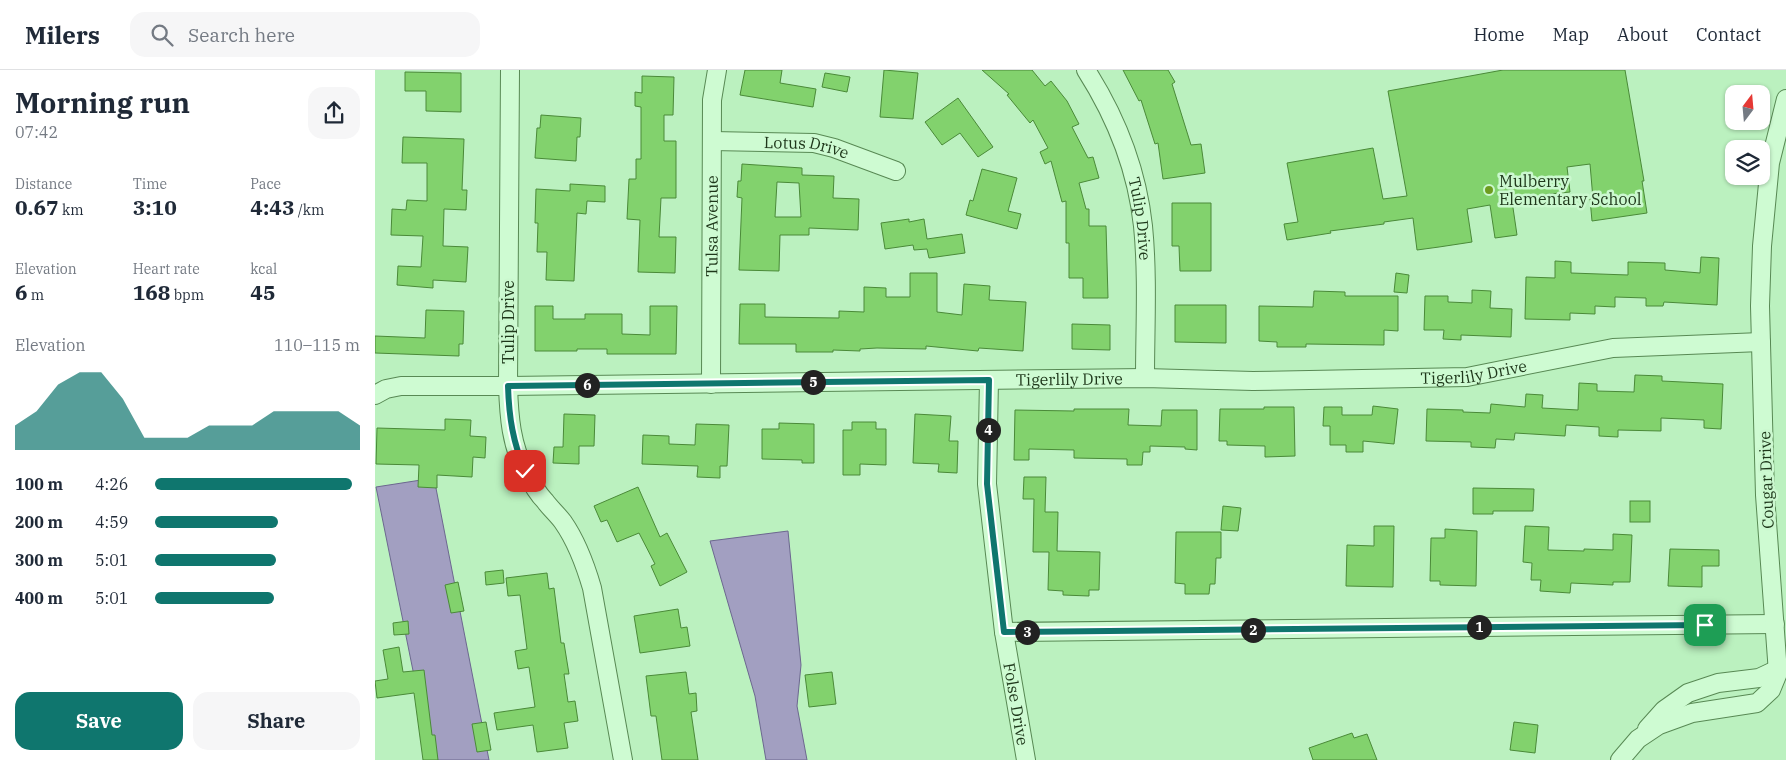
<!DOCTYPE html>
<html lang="en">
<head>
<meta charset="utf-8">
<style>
	body { margin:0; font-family:"IBM Plex Serif",serif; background:#f6f6f7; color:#1f2937; height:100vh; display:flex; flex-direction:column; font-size:19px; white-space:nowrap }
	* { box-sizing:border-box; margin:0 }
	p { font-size:16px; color:#747a83 }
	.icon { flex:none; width:28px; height:28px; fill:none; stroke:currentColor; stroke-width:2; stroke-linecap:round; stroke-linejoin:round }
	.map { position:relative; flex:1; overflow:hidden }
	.side { display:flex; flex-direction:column; background:#fff; width:375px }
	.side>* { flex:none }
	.needle { width:32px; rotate:16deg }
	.controls { position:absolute; left:1350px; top:15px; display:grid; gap:10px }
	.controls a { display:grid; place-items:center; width:45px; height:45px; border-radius:10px; background:#fff; box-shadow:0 1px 4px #0004; font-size:25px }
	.pin { position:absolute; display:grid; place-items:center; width:42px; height:42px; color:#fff; margin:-21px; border-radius:10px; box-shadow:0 2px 8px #0006 }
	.km { position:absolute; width:25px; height:25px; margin:-12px; border-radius:50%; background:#222; color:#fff; font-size:14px; line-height:25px; text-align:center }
	.round { display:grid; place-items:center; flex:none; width:52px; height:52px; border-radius:15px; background:#f6f6f7 }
	.head { display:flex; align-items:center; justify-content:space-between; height:85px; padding:0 15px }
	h1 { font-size:28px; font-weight:700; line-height:38px }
	.metrics { display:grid; grid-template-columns:repeat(3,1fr); gap:8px; height:85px; padding:5px 15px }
	.metrics div { display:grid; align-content:center }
	.metrics b { font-size:21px; font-weight:700 }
	.metrics small { font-size:14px; font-weight:400 }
	.metrics p { font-size:14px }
	.chart { height:140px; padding:10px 15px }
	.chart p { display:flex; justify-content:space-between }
	.chart svg { width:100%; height:90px; margin-top:5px; fill:#0f766e; opacity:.7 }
	.primary-button { display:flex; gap:10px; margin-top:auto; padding:10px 15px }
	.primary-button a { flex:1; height:58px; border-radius:15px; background:#0f766e; color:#fff; font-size:20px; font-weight:700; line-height:58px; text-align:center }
	.primary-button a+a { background:#f6f6f7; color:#1f2937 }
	ul { padding:0 15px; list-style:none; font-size:16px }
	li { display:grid; grid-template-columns:80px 60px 1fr; align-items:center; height:38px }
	li i { height:12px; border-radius:6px; background:#0f766e }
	header { display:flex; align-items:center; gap:30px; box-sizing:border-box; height:70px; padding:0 25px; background:#fff; border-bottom:1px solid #e0e1e3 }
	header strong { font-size:24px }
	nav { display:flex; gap:28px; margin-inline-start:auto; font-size:18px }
	.search { width:350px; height:45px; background:#f6f6f7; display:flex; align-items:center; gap:12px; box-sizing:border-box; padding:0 18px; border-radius:15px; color:#747a83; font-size:19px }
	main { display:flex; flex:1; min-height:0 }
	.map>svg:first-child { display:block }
	.water { fill:#a29fc1; stroke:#6c678f }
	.building { fill:#82d26d; stroke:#4a8a38; fill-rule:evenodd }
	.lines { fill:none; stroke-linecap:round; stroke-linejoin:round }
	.minor-casing { stroke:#588954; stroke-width:20 }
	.minor { stroke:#cefbd2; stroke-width:18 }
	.route-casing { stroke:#fff; stroke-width:10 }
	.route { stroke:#0f766e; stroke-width:6 }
	.poi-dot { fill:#6e9d1f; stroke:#cbf8cf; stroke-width:2 }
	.labels { text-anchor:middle; stroke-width:5; stroke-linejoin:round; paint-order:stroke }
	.street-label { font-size:16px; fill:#1e371a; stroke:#cbf8cf }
	.poi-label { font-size:16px; fill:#1e371a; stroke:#cbf8cf; text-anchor:start }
</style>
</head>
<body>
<header>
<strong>Milers</strong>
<div class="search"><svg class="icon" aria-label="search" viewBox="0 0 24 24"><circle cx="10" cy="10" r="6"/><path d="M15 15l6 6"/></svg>Search here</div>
<nav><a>Home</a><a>Map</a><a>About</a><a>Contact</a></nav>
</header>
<main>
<section class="side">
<div class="head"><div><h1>Morning run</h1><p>07:42</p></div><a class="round"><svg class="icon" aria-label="share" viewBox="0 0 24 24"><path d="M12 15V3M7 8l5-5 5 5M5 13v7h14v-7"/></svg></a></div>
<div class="metrics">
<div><p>Distance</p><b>0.67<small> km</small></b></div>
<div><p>Time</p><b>3:10</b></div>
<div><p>Pace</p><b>4:43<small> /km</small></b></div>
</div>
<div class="metrics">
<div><p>Elevation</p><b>6<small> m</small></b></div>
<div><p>Heart rate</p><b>168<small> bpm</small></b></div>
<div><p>kcal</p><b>45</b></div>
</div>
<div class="chart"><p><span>Elevation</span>110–115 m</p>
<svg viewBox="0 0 160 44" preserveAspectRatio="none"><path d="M0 44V32L10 25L20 12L30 6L40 6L50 19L60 38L70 38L80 38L90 32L100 32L110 32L120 25L130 25L140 25L150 25L160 32V44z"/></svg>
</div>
<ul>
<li><b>100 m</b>4:26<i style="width:96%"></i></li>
<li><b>200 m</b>4:59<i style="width:60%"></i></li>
<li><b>300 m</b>5:01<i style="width:59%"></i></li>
<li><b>400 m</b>5:01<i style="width:58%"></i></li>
</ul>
<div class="primary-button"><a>Save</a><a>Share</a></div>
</section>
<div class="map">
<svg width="1411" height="690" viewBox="0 0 1411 690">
	<rect width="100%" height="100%" fill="#bbf1bf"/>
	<g class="water">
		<path d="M59,408l55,282h-58l-55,-273z"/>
		<path d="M413,461l13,134 -4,41 10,54h-41l-11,-64 -45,-155z"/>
	</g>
	<g class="building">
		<path d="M370,0h37l-2,13 36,6 -3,18 -73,-12z"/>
		<path d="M509,0l34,3 -5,46 -33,-2z"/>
		<path d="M607,0h50l13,16 6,-5 16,20 12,23 -7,3 16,31 5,-1 6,21 -20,5 7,26h3v17h17l2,72h-25v-20h-14v-35h-3v-42l-4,1 -11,-41 -6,3 -5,-12 8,-4 -15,-28 -3,3 -23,-28 2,-1z"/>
		<path d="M748,0h45l7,12 -3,2 19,61 10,-1 4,29 -42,6 -5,-36 -3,1 -14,-44 -2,1z"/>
		<path d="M1128,0h122l19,111h-2l5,32 -55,8 -2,-22h3l-3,-35 -23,3 3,25 -29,3v2l-29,4 5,34 -22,3 -5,-33 -23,4 5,33 -33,5 -22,3 -4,-32 -29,4v2l-54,7 1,2 -44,7 -3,-16 14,-2 -11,-59 86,-15 10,51 24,-3 -19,-105z"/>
		<path d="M30,2l56,1v39l-35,-1v-20h-21z"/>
		<path d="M450,3l25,4 -3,15 -25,-5z"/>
		<path d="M267,6l32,1 -1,38h-9v26h12v57h-15l-2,39h17l-1,36 -37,-1 2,-52 -13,-1 2,-40h7v-20h5v-52l-6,-1v-14l7,1z"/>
		<path d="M583,28l35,49 -15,10 -18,-24 -18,12 -17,-23z"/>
		<path d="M166,45l40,3 -1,19h-3l-1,24 -41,-3 2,-30h3z"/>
		<path d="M28,67l61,2 -2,51h5l-1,20 -22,-1 -1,37 25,1 -2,35 -33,-2v8l-36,-3 1,-19 23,1 2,-31 -32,-1 1,-26 14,1 1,-10 20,1v-38h-25z"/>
		<path d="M367,94l60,4v7l32,1 -1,22 26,1 -1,31 -49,-2v7h-29l-1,36 -40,-1 3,-72 -5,-1 1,-16h3zM402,112l22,1 2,34h-26z"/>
		<path d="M607,99l35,9 -9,33 13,3 -4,15 -51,-14 4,-15 3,1z"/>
		<path d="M195,114l35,2v16l-18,-1 -1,13 -9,-1 -3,68 -28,-1 1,-28h-10l1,-29h-3l1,-34 34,2z"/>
		<path d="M797,133h39v68h-31l-1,-25h-7z"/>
		<path d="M534,149v3l15,-3 3,20 35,-5 3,19 -36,5 -2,-9 -13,1 -1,-5 -28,4 -4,-26z"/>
		<path d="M1326,187l18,1 -2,47 -53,-3 -1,4h-17v-8l-31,-1v10l-20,-1v8l-25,-1v7l-45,-1 1,-42 29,1v-17l16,1v11l57,2v-13l37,1v7l35,3z"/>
		<path d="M535,203h27v39l25,3 2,-31 26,2 -1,14 37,2 -3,49 -44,-3 -1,3 -52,-5v3l-49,-1 -17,1v2l-27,-1v2h-37v-8h-57l1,-40h25v13l74,1v-7l25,1v-25l22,1v9h24z"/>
		<path d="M1021,203l13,2 -2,18 -13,-1z"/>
		<path d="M1097,220l19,1 -1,17 22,1 -1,28 -50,-2v5l-18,-1 1,-9h-20l1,-34h23v6l24,1z"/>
		<path d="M939,221l31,1v4h53v35l-14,-1v15l-78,-1v3h-29v-5l-18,-1v-35l54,1z"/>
		<path d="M800,235h51v38l-51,-1z"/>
		<path d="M160,236h18v13h32v-5h37v20l28,1v-29h27l-1,48h-69v-5h-30v2h-42z"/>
		<path d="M51,240l38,1 -1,33h-4v12l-84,-3v-17l50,2z"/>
		<path d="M697,254l38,1v25l-38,-1z"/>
		<path d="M1260,305l27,1v5l61,3 -2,45 -17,-1v-8l-43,-2v13l-43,-1v7l-19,-1v-9l-33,-2 -1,11 -50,-3 -1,7 -18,-1 -1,9 -24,-1v-5l-45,-1 1,-32 36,1v2l27,1 1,-9 34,3 1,-13 17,1 -1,13 36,2 1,-27 18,1v7l37,1z"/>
		<path d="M998,336l25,3 -4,35 -31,-3v11h-17v-7h-16v-19h-7l1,-19h18v8h30z"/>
		<path d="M889,337h30l1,49 -30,1v-11l-38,-1v-4h-8l1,-32h44z"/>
		<path d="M699,339h55l-1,16 33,1 1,-16h35v40l-12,-1v-2l-35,-1v6h-7l-1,13h-15v-6l-53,-1v-8l-45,-1v11h-15l1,-50 59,1z"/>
		<path d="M189,344l31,1 -1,31h-15v18l-26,-1 1,-16h9z"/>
		<path d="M540,344l36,2 -2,25h9l-1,32 -19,-1 1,-8 -26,-1z"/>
		<path d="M70,349l26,1 -1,16 16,1 -1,21 -12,-1 -1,20 -35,-2v13l-19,-1 1,-22 -43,-1 1,-36 68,2z"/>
		<path d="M477,352h24v7h10v36l-26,-1v11h-17v-45h9z"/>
		<path d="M404,353l35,1v39h-12v-3l-40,-1v-30h17z"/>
		<path d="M321,354l33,1 -2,41h-7v12l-23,-1 1,-11 -56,-2 1,-29 26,1v8l26,1z"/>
		<path d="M649,407h22l-1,35h13l-1,39 43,1 -1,38h-10v6l-26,-1v-4l-15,-1 1,-38h-16l1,-53h-11z"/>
		<path d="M263,417l22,50 7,-4 20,39 -27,14 -9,-20 4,-2 -16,-31 -22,9 -10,-22 -6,2 -7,-16z"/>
		<path d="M1098,418l61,1 -1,22h-40v3h-20z"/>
		<rect x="1255" y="431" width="20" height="21"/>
		<path d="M848,436l18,2 -3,23 -17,-1z"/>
		<path d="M999,456h20l-1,61 -47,-1 1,-41 27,1z"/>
		<path d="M1150,456l24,1 -1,23 36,1v-2l29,1v-16l19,1 -2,47h-17v3l-42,-2 -1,10 -30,-2 1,-11h-10l1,-17 -9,-1z"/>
		<path d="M1070,459l32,2 -1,55 -36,-1v-4h-10l1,-43h14z"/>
		<path d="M801,462h45v26h-5l-1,26h-5l-1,10h-24v-10l-10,-1z"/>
		<path d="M1295,479l49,1v16h-17v21l-34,-1z"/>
		<path d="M128,500l1,13 -18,2 -1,-13z"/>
		<path d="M172,503l2,16 5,-1 7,55h3l5,31h-5l4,28 7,-1 3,20 -14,2 4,25 -31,4 -4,-27 -36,5 -3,-17 41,-6 -6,-40 -11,2 -3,-18 12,-2 -7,-54 -12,1 -2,-18z"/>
		<path d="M83,512l6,29 -13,2 -6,-28z"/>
		<path d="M303,539l3,19 6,-1 3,19 -50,7 -6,-37z"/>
		<path d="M33,551l1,13 -15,1 -1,-12z"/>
		<path d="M24,577l4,25 21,-2 8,65h3l3,25h-15l-9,-67 -37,5 -2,-17 13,-2 -5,-29z"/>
		<path d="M311,602l3,22 7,-1 1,18 -6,1 7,48h-36l-6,-44h-5l-5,-40z"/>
		<path d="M457,602l4,32 -27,3 -4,-32z"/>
		<path d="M111,652l5,28 -14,2 -5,-28z"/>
		<path d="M1139,652l24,3 -3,28 -25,-3z"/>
		<path d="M977,663l2,5 13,-4 10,26h-64l-4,-12z"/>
	</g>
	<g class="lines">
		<defs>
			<g id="minor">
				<path d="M135,0l-2,316c1,30 3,60 18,86 5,10 11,21 19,29 5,7 12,13 18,21 14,20 22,42 29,66l31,172"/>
				<path id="s1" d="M711,0c30,47 51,100 57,156 5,50 2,102 2,152"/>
				<path id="s2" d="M337,71l102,2 20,5 62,23"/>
				<path id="s3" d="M614,310l-2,104 17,148 22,128"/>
				<path id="s4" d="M336,314l1,-284 5,-30"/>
				<path id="s5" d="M0,325l11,-6 15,-3h98l646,-8 108,3 214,-4 146,-29 148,-6"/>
				<path d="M629,562l771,-8"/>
				<path d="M1272,659l17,-19 24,-17 30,-10 41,-5 19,-9"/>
				<path d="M1245,690l18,-21 21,-14 33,-12 65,-10 14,-13 7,-17 -13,-178 -5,-189 2,-60 8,-83 16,-64"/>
			</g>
		</defs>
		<use href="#minor" class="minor-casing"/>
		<use href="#minor" class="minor"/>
	</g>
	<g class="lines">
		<defs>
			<path id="route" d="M150,401c-12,-29 -16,-53 -17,-85l481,-6 -2,104 17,148 701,-7"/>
		</defs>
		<use href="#route" class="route-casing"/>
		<use href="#route" class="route"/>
	</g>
	<circle class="poi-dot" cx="1114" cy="120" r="5"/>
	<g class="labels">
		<g class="street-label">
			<text dy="6" stroke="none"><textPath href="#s2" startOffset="95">Lotus Drive</textPath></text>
			<text dy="6" stroke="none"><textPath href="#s1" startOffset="160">Tulip Drive</textPath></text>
			<text dy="6" stroke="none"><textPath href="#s4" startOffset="158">Tulsa Avenue</textPath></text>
			<text transform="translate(133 252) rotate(-90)" y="6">Tulip Drive</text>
			<text dy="6" stroke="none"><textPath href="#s5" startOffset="1101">Tigerlily Drive</textPath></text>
			<text dy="6" stroke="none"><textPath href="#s5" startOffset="696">Tigerlily Drive</textPath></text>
			<text transform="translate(1391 410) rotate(-92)" y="6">Cougar Drive</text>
			<text dy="6" stroke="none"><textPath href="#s3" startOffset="326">Folse Drive</textPath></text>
		</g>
		<g class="poi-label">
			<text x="1124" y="117">Mulberry<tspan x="1124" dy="18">Elementary School</tspan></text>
		</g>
	</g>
</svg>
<div class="controls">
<a><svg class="needle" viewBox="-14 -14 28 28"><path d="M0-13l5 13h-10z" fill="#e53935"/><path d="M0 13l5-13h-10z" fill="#747a83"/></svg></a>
<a><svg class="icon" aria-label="layers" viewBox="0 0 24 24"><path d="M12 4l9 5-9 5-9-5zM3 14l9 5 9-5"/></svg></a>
</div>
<div class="pin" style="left:1330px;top:555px;background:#1e9e55"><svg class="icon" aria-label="arrive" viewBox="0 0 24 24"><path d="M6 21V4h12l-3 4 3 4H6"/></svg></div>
<div class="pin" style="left:150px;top:401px;background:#d93025"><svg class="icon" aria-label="check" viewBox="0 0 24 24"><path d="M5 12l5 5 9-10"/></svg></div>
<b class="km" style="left:1104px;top:557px">1</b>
<b class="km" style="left:878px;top:560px">2</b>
<b class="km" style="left:652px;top:562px">3</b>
<b class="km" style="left:613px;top:360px">4</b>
<b class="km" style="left:438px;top:312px">5</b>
<b class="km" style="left:212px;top:315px">6</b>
</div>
</main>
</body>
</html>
